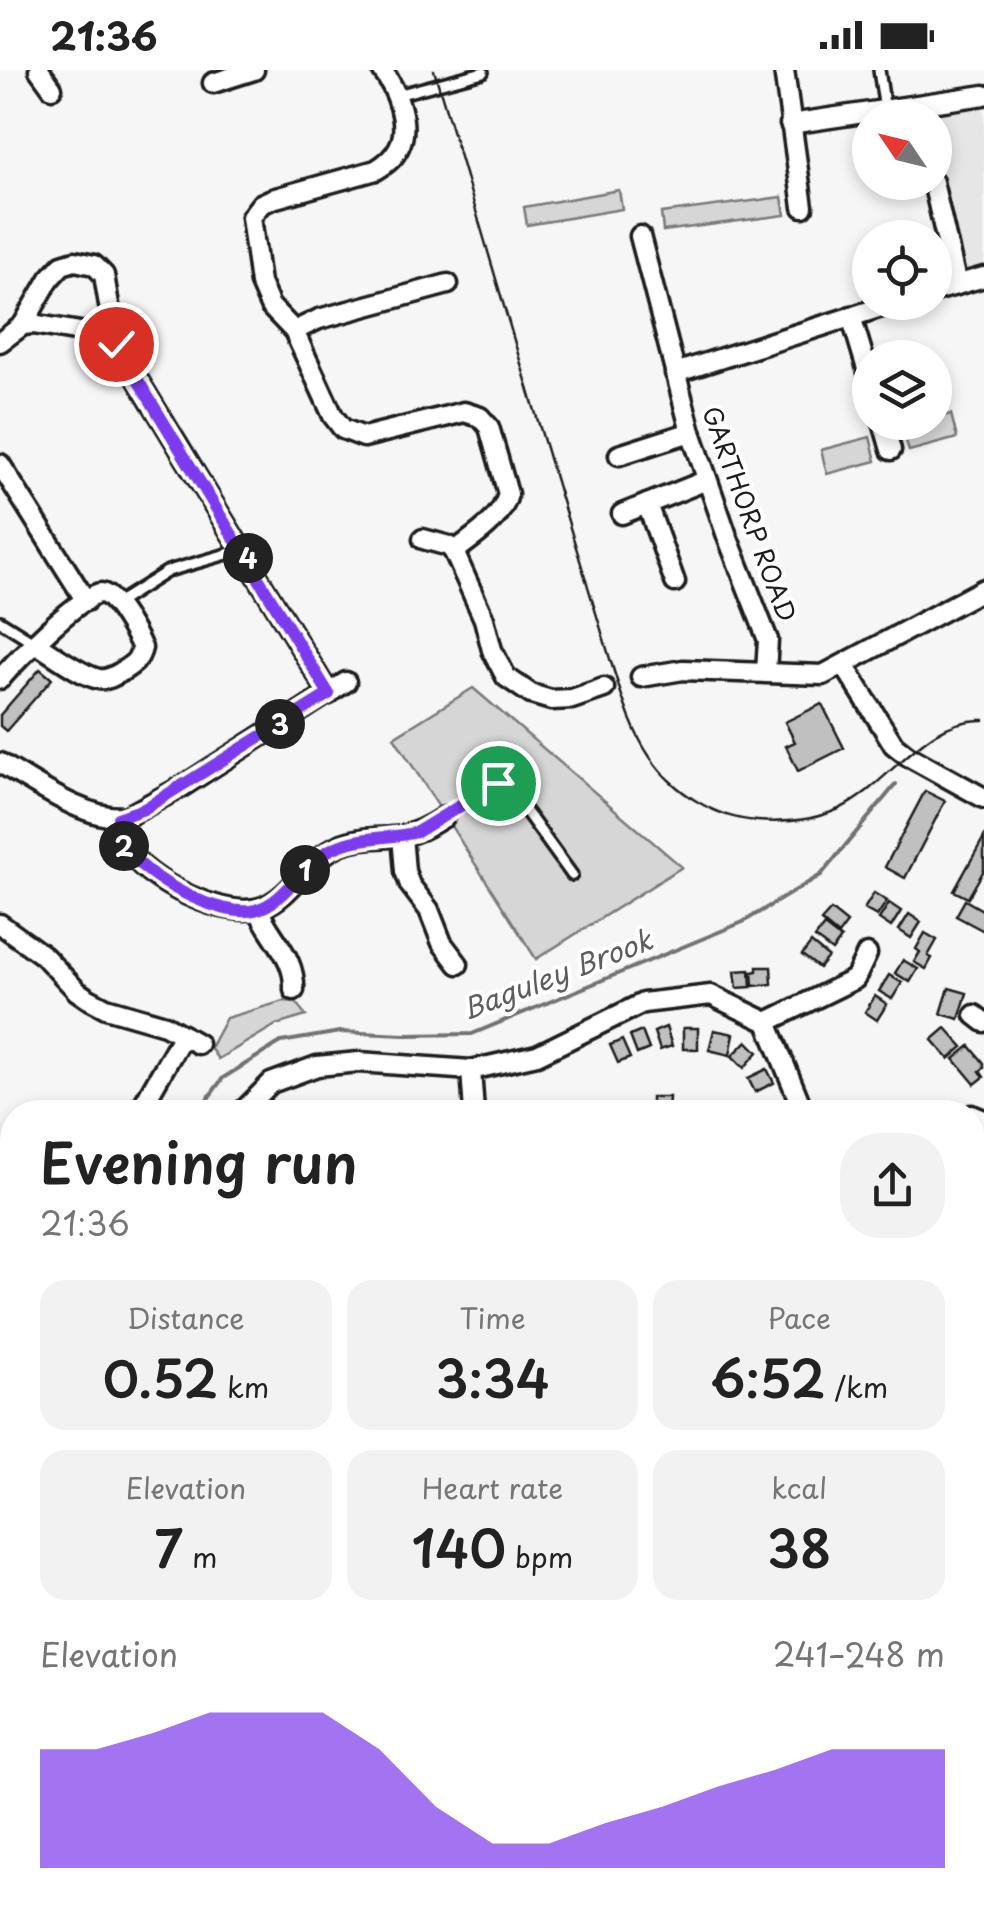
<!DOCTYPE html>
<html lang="en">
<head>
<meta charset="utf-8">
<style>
	body { margin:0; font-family:"Playpen Sans",sans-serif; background:#f2f2f2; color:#222; height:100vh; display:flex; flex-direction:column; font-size:38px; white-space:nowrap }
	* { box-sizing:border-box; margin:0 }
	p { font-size:32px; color:#767676 }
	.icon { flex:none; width:55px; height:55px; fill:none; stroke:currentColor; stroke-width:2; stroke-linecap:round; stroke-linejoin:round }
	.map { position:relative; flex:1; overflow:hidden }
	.drawer { position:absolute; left:0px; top:1030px; width:985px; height:812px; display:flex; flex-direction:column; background:#fff; border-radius:40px 40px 0 0; box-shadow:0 5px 15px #0003 }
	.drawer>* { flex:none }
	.needle { width:65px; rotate:305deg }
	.controls { position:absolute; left:852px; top:30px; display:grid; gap:20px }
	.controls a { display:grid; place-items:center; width:100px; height:100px; border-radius:50%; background:#fff; box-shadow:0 5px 15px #0003; font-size:50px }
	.pin { position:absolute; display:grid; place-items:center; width:85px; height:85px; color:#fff; margin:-42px; border:5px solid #fff; border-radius:50%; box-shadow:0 2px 10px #0007 }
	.km { position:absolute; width:50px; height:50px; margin:-25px; border-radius:50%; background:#222; color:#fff; font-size:28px; line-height:50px; text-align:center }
	.round { display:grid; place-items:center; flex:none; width:105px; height:105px; border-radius:40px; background:#f2f2f2 }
	.summary { display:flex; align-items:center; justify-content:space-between; height:170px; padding:0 40px }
	h1 { font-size:55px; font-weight:600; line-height:75px }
	.metrics { display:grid; grid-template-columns:repeat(3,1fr); gap:15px; height:170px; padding:10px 40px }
	.metrics div { display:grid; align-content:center; border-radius:25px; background:#f2f2f2; text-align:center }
	.metrics b { font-size:50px; font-weight:600 }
	.metrics small { font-size:28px; font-weight:400 }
	.metrics p { font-size:28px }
	.chart { height:280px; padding:20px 40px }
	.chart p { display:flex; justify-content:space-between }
	.chart svg { width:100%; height:180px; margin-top:10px; fill:#7c3aed; opacity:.7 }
	.status { display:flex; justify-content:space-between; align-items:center; height:70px; padding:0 50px; background:#fff; direction:ltr }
	.status svg { height:28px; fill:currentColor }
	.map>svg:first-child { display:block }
	.built { fill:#e6e6e6 }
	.green { fill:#d6d6d6; stroke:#797979; stroke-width:2.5 }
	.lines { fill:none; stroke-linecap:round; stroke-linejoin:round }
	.stream { stroke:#727272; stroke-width:4 }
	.building { fill:#c0c0c0; stroke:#1c1c1c; stroke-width:2.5 }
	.lane-casing { stroke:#1c1c1c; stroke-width:16 }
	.street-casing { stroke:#1c1c1c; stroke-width:25 }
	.lane { stroke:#fff; stroke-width:9 }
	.street { stroke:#fff; stroke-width:18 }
	.tram { stroke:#1c1c1c; stroke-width:2.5 }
	.route-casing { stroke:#fff; stroke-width:20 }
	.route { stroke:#7c3aed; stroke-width:12 }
	.labels { text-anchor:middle; stroke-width:8; stroke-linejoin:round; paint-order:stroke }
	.street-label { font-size:25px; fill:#1c1c1c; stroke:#fff }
	.water-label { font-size:28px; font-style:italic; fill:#5d5d5d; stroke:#fff }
</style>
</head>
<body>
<div class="status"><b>21:36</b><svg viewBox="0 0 49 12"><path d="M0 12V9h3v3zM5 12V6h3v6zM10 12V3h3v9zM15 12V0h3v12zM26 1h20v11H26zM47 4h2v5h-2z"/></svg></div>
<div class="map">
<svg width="984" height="1842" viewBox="0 0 984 1842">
	<rect width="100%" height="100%" fill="#f6f6f6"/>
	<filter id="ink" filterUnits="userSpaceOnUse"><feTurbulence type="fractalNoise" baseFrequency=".01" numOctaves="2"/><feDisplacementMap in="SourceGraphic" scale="20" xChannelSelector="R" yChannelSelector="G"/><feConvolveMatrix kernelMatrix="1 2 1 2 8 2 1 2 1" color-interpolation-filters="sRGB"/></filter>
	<g filter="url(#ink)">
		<path class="built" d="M981,31l3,12v155l-22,6 -27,-141v-15l-3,-1 -2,-8z"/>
		<g class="green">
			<path d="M619,120l3,19 -95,16 -3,-18z"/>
			<path d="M782,127l3,18 -122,16 -2,-18z"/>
			<path d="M951,344l6,24 -48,13 -7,-24 16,-4 17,-1v-4z"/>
			<path d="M870,367l6,24 -49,13 -6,-24z"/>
			<path d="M473,618l209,179 -146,92 -142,-222z"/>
			<path d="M284,931l12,1 10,14 -30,9 -58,34 -8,-11 16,-30z"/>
			<path d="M0,1115l12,7v197l-12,8z"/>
			<path d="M12,1450v242l-12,13v-241z"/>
			<path d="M0,1764l12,12v54h52l8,12h-72z"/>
		</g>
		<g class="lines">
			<g class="stream">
				<path d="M198,1042l25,-34 58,-36 59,-10 64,3 68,-1 271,-112 78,-47 75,-91"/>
				<path d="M0,1376l12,-3"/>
			</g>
		</g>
		<g class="building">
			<path d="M40,599l12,10 -46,52 -6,-5v-11z"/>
			<path d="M822,634l22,44 -46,23 -12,-25 9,-4 -10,-20z"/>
			<path d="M925,721l20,10 -40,77 -20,-11z"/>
			<path d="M984,767v33l-16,28 -14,-7z"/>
			<path d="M874,823l13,8 -10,15 -13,-7z"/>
			<path d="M965,830l19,11v20l-28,-15z"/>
			<path d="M889,833l12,8 -10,16 -12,-8z"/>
			<path d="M831,840l16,13 -9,12 -17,-14z"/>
			<path d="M909,844l12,8 -10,16 -12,-8z"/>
			<path d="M824,856l17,13 -9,12 -17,-13z"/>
			<path d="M925,863l12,7 -9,16 4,2 -6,11 -12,-7 6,-10 -4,-3z"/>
			<path d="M811,873l17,14 -9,11 -17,-13z"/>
			<path d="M903,890l15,9 -8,13 -15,-9z"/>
			<path d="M757,897h14l1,17 -19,2 -1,-14 5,-1z"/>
			<path d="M750,900l1,17 -14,1 -2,-17z"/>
			<path d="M889,905l13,8 -10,16 -13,-8z"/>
			<path d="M949,918l18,5 -8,26 -18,-5z"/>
			<path d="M875,926l12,8 -10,16 -12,-8z"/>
			<path d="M666,957l6,19 -12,4 -6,-18z"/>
			<rect x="683" y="958" width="15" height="21"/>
			<path d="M946,958l17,19 -14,12 -17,-19z"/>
			<path d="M714,960l20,4 -4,21 -21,-5z"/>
			<path d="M642,961l7,18 -12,5 -7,-18z"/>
			<path d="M622,970l8,18 -12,5 -8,-18z"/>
			<path d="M747,971l11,11 -14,16 -12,-12z"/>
			<path d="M970,976l14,17v5l-4,3 4,6 -9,7 -21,-25z"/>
			<path d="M767,999l7,14 -19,9 -7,-14z"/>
			<path d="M651,1027h18l-1,15h-17z"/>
			<path d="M984,1391v23l-10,5 -2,-21z"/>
			<path d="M203,1830h36l-14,12h-11z"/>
			<path d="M412,1830h21l4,12h-21z"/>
		</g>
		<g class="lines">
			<defs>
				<g id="lane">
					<path d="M879,0l6,40"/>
					<path d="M397,25l86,-23"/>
					<path d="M116,534l52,-33 73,-21"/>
					<path d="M0,551l35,22"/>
					<path d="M444,747l54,-34 8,1 66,91"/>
					<path d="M71,1830l22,12"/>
				</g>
				<g id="street">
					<path d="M39,0l13,18"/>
					<path d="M382,0c14,19 29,54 17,77 -5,11 -13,17 -23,23l-104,29 -11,5 -10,13 9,66 10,23 24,25 39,85 10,13 21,8 100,-25 16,5 9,10 19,67c-7,27 -33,41 -54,58l30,67 8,31 14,27 25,17 20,6 21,-1 32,-11"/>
					<path d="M784,0l19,137"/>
					<path d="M213,13l41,-13"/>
					<path d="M790,54l194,-29"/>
					<path d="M933,112l24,103"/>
					<path d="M640,166l51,196 36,104 41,104 -2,32"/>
					<path d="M935,221l49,-14"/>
					<path d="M851,246l19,63"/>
					<path d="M23,255l27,-47 12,-13 13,-4 19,4 10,10 9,54 -3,10"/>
					<path d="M294,261l25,-12 129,-35"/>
					<path d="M0,272l23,-17 10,-1 65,11 18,9 213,350"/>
					<path d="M675,303l222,-71"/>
					<path d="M883,352l8,28"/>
					<path d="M619,385l72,-23"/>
					<path d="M0,394l86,137"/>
					<path d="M647,434l28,78"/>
					<path d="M622,444l85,-34"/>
					<path d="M423,469l26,7 5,6"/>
					<path d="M844,595l50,80 14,11 76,42"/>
					<path d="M641,607l42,-7 140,5 161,-86"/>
					<path d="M0,609c14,-16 82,-86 101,-86 13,0 36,44 41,55 -3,13 -10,17 -21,24 -7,4 -13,8 -22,7 -19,-4 -47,-26 -64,-36"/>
					<path d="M0,693c33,19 89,60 128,53l55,-30 163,-104"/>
					<path d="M118,748c1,10 1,20 7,29 21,34 103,76 140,59 29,-12 43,-48 77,-62 20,-8 39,-5 60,-8 15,-3 28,-10 42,-19"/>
					<path d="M402,766l3,35 5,14 19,25 13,33 16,21"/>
					<path d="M258,839c12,29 38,48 36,81"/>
					<path d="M0,854l44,32 33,35 10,7 19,10 59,17 33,19"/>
					<path d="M975,945l9,7"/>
					<path d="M767,952l88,-43 12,-25"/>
					<path d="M471,1000l3,42"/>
					<path d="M139,1042l44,-77"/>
					<path d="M242,1042l29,-29 46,-17 42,-4 112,8 66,-15 106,-52 68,-8 56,27 33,81 1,9"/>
					<path d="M972,1045l12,5"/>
					<path d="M972,1117h8l4,-3"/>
					<path d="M972,1250l12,3"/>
					<path d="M972,1551l12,-5"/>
					<path d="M97,1830l1,12"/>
					<path d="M374,1830l4,12"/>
					<path d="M789,1830l2,12"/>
					<path d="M464,1842l6,-12"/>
				</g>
			</defs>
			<use href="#lane" class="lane-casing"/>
			<use href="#street" class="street-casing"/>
			<use href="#lane" class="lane"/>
			<use href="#street" class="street"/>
			<path class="tram" d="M434,0c49,162 95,325 145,487 10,34 21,68 31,102 11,33 20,69 40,98 23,35 65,61 107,64 27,2 57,-1 82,-12 50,-23 86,-92 145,-89"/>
		</g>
	</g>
	<g class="lines" filter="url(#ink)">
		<defs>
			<path id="route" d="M116,274l213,350 -185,115 -26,9c1,11 1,20 8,30 18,29 94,71 129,62 31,-8 44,-42 71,-58 29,-17 60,-12 91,-20l81,-49"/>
		</defs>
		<use href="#route" class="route-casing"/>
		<use href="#route" class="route"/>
	</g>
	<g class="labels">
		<g class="street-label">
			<text transform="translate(749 444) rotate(70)" y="9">GARTHORP ROAD</text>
		</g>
		<g class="water-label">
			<text transform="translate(557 905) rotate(-21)" y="10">Baguley Brook</text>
		</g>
	</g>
</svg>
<div class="controls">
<a><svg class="needle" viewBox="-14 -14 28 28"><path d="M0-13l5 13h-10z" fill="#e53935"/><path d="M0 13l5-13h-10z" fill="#767676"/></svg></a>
<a><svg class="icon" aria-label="locate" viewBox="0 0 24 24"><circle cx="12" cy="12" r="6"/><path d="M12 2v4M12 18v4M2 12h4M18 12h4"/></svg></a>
<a><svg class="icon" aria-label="layers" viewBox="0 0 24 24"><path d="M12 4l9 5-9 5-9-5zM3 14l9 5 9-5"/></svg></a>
</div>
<div class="pin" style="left:498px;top:713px;background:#1e9e55"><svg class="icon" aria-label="arrive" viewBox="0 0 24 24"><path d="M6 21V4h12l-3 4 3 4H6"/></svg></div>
<div class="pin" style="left:116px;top:274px;background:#d93025"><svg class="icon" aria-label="check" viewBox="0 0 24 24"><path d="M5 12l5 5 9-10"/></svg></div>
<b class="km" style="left:305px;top:800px">1</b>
<b class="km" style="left:124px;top:776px">2</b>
<b class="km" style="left:280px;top:654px">3</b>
<b class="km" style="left:248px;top:488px">4</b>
<section class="drawer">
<div class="summary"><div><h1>Evening run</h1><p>21:36</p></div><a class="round"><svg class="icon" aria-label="share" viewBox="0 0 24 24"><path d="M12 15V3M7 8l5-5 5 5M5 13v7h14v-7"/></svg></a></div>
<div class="metrics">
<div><p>Distance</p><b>0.52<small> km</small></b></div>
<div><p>Time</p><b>3:34</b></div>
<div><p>Pace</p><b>6:52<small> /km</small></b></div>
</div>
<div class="metrics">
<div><p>Elevation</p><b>7<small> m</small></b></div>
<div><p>Heart rate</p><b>140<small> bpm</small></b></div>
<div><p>kcal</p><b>38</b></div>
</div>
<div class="chart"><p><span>Elevation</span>241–248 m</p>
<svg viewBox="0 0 160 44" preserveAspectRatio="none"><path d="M0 44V15L10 15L20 11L30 6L40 6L50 6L60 15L70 29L80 38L90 38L100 33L110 29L120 24L130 20L140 15L150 15L160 15V44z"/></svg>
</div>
</section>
</div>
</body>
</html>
